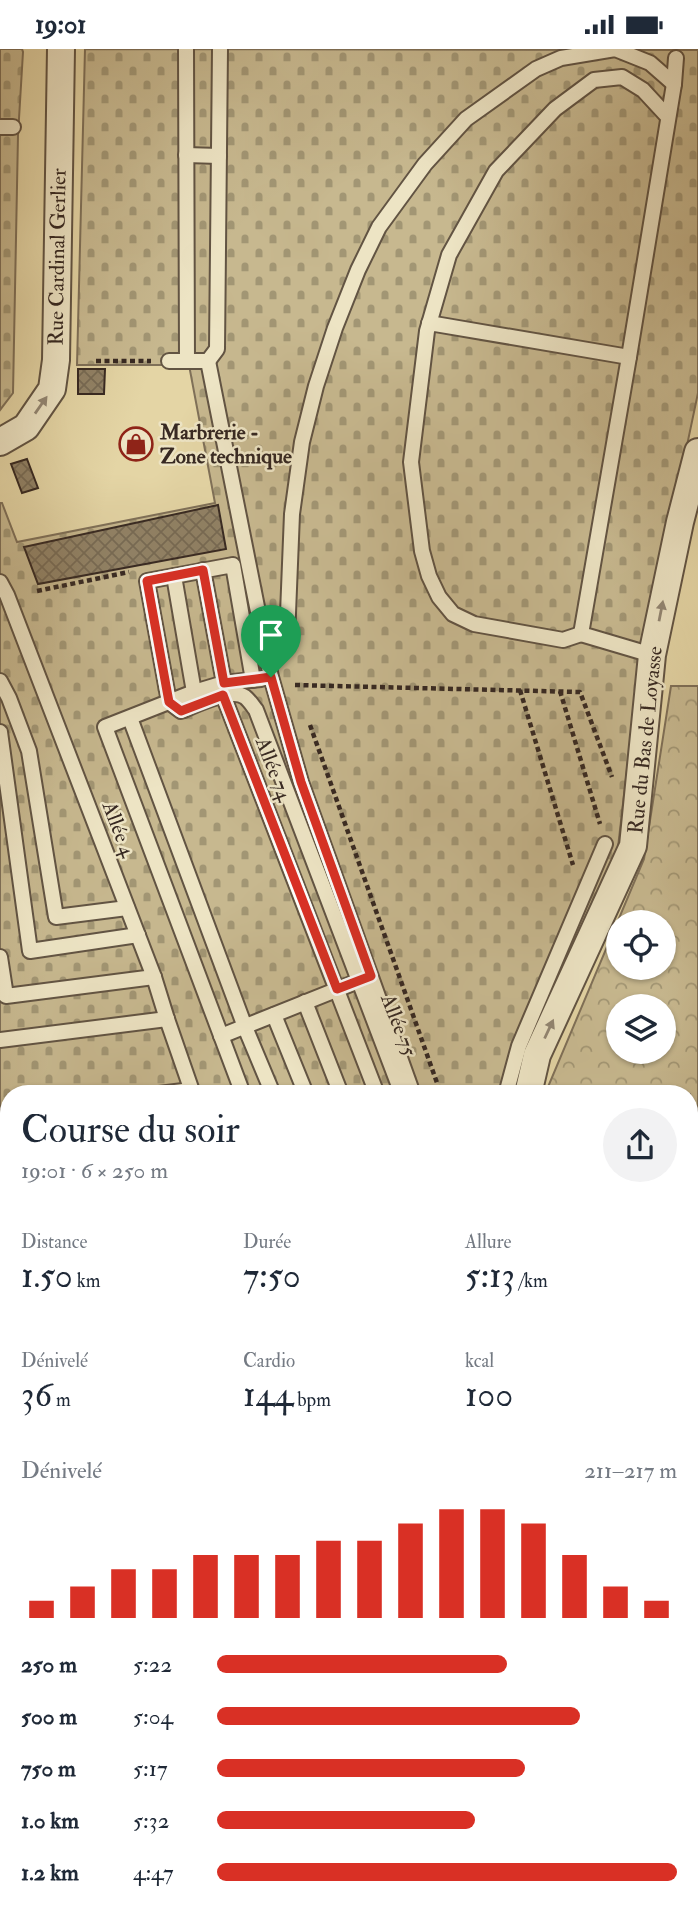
<!DOCTYPE html>
<html lang="fr">
<head>
<meta charset="utf-8">
<style>
	body { margin:0; font-family:"IM FELL Double Pica",serif; background:#f2f2f3; color:#1f2937; height:100vh; display:flex; flex-direction:column; font-size:26px; white-space:nowrap }
	* { box-sizing:border-box; margin:0 }
	p { font-size:23px; color:#747a83 }
	.icon { flex:none; width:38px; height:38px; fill:none; stroke:currentColor; stroke-width:2; stroke-linecap:round; stroke-linejoin:round }
	.map { position:relative; flex:1; overflow:hidden }
	.side { position:absolute; left:0px; top:1036px; width:698px; height:831px; display:flex; flex-direction:column; background:#fff; border-radius:28px 28px 0 0; box-shadow:0 2px 5px #0004 }
	.side>* { flex:none }
	.controls { position:absolute; left:606px; top:861px; display:grid; gap:14px }
	.controls a { display:grid; place-items:center; width:70px; height:70px; border-radius:50%; background:#fff; box-shadow:0 2px 5px #0004; font-size:35px }
	.pin { position:absolute; display:grid; place-items:center; width:60px; height:60px; color:#fff; margin:-72px -30px; border-radius:50% 50% 50% 0; rotate:-45deg; box-shadow:0 0 7px #0007 }
	.pin .icon { rotate:45deg }
	.round { display:grid; place-items:center; flex:none; width:74px; height:74px; border-radius:37px; background:#f2f2f3 }
	.summary { display:flex; align-items:center; justify-content:space-between; height:119px; padding:0 21px }
	h1 { font-size:38px; font-weight:600; line-height:52px }
	.figures { display:grid; grid-template-columns:repeat(3,1fr); gap:10px; height:119px; padding:7px 21px }
	.figures div { display:grid; align-content:center }
	.figures b { font-size:35px; font-weight:600 }
	.figures small { font-size:19px; font-weight:400 }
	.figures p { font-size:19px }
	.chart { height:196px; padding:14px 21px }
	.chart p { display:flex; justify-content:space-between }
	.chart svg { width:100%; height:126px; margin-top:7px; stroke:#d93025; stroke-width:6 }
	ul { padding:0 21px; list-style:none; font-size:23px }
	li { display:grid; grid-template-columns:112px 84px 1fr; align-items:center; height:52px }
	li i { height:18px; border-radius:9px; background:#d93025 }
	.status { display:flex; justify-content:space-between; align-items:center; height:49px; padding:0 35px; background:#fff; direction:ltr }
	.status svg { height:19px; fill:currentColor }
	.map>svg:first-child { display:block }
	.forest { fill:url(#forest-crowns); stroke:#7f7058; stroke-width:2; fill-rule:evenodd }
	.cemetery { fill:url(#cemetery-stones); stroke:#7f7058; stroke-width:2 }
	.building { fill:url(#building-cross-hatch); stroke:#372922; stroke-width:2 }
	.lines { fill:none; stroke-linecap:round; stroke-linejoin:round }
	.service-casing { stroke:#625443; stroke-width:18 }
	.minor-casing { stroke:#625443; stroke-width:30 }
	.path { stroke:#372922; stroke-width:4.5; stroke-dasharray:5 3.5; stroke-linecap:butt }
	.service { stroke:#ede4c4; stroke-width:14 }
	.minor { stroke:#ede4c4; stroke-width:26 }
	.oneway { fill:#928673 }
	.route-casing { stroke:#fff; stroke-width:14 }
	.route { stroke:#d93025; stroke-width:9 }
	.labels { text-anchor:middle; stroke-width:5; stroke-linejoin:round; paint-order:stroke }
	.street-label { font-size:21px; fill:#372922; stroke:#ede4c4 }
	.poi-label { font-size:21px; font-weight:bold; fill:#372922; stroke:#ede4c4; text-anchor:start }
</style>
</head>
<body>
<div class="status"><b>19:01</b><svg viewBox="0 0 49 12"><path d="M0 12V9h3v3zM5 12V6h3v6zM10 12V3h3v9zM15 12V0h3v12zM26 1h20v11H26zM47 4h2v5h-2z"/></svg></div>
<div class="map">
<svg width="698" height="1866" viewBox="0 0 698 1866">
	<defs>
		<pattern id="forest-crowns" width="20" height="18" patternUnits="userSpaceOnUse" patternTransform="scale(1.75)"><rect width="20" height="18" fill="#c7b88f"/><path d="M2 6a3 3 0 1 1 6 0M12 15a3 3 0 1 1 6 0" fill="none" stroke="#a29674"/></pattern>
		<pattern id="cemetery-stones" width="16" height="16" patternUnits="userSpaceOnUse" patternTransform="scale(1.75)"><rect width="16" height="16" fill="#c7b88f"/><path d="M2 7V4a2 2 0 0 1 4 0v3zM10 15v-3a2 2 0 0 1 4 0v3z" fill="#a29674"/></pattern>
		<pattern id="building-cross-hatch" width="8" height="8" patternUnits="userSpaceOnUse" patternTransform="scale(1.75)"><rect width="8" height="8" fill="#918266"/><path d="M0 0l8 8M0 8l8-8" fill="none" stroke="#776a54"/></pattern>
	</defs>
	<rect width="100%" height="100%" fill="#e4d5a5"/>
	<filter id="stains"><feTurbulence type="fractalNoise" baseFrequency=".00286" numOctaves="4"/><feColorMatrix values="0 0 0 0 .2 0 0 0 0 .09 0 0 0 0 .02 0 0 0 .5 -.17"/></filter>
	<radialGradient id="worn" r=".72"><stop offset=".6" stop-color="#630" stop-opacity="0"/><stop offset="1" stop-color="#630" stop-opacity=".3"/></radialGradient>
	<path class="forest" d="M671,637h27v1229h-124l4,-7 112,-1v-813h-145l99,-235zM618,873h45v46h-45zM618,957h45v46h-45z"/>
	<g class="cemetery">
		<path d="M0,0h22l1,3 -5,83 -5,258 -13,17z"/>
		<path d="M85,0l613,1v343l-61,290 -19,164 -90,203 -12,44h-507v813l388,1 -1,7h-396v-1412h2l15,39 198,-39 -26,-138h-112z"/>
	</g>
	<g class="building">
		<path d="M78,320h27l-1,25h-26z"/>
		<path d="M27,410l11,29 -16,5 -11,-29z"/>
		<path d="M218,456l8,44 -188,35 -14,-37z"/>
		<path d="M427,1858h32l-1,8h-31z"/>
	</g>
	<g class="lines">
		<defs>
			<g id="service">
				<path d="M186,0l1,312"/>
				<path d="M0,78h13"/>
				<path d="M186,106l33,1"/>
				<path d="M429,274l200,34"/>
				<path d="M169,312h39l63,316 30,105 112,312"/>
				<path d="M208,312l9,-12 3,-300"/>
				<path d="M203,521l21,113"/>
				<path d="M174,527l20,116"/>
				<path d="M0,533l7,13 147,382 13,42 26,75"/>
				<path d="M581,585l-18,6 -89,-16 -21,-10 -14,-17 -10,-21 -7,-25 -11,-89 16,-131 22,-76 47,-84 59,-62 39,-29 28,-3 21,13 25,27"/>
				<path d="M652,606l-71,-21 48,-277 45,-273 2,-26"/>
				<path d="M269,617l18,-28 5,-124 10,-72 14,-56 19,-58 23,-58 21,-43 46,-63 41,-45 70,-50 25,-11 54,-9 35,14 24,21"/>
				<path d="M253,631l-20,-115 -86,16 22,121 12,9c15,-6 50,-24 64,-14 4,3 8,9 11,13l146,384"/>
				<path d="M0,632l9,17 20,53 27,166 71,-9"/>
				<path d="M223,646l154,399"/>
				<path d="M130,669l115,309 28,67"/>
				<path d="M0,683l30,219 108,-16"/>
				<path d="M0,908l6,39 148,-19"/>
				<path d="M305,953l36,92"/>
				<path d="M274,966l32,79"/>
				<path d="M221,987l145,-58"/>
				<path d="M0,991l167,-21"/>
				<path d="M159,1045l32,-4"/>
				<path d="M243,1045l-138,-367 89,-35 30,-9 37,-4"/>
				<path d="M506,1045l13,-48 86,-202"/>
				<path d="M0,1231l9,63"/>
				<path d="M0,1391l9,4"/>
				<path d="M0,1450l9,6"/>
				<path d="M0,1558l9,-6"/>
				<path d="M0,1663l9,2"/>
				<path d="M0,1804l9,11"/>
				<path d="M0,1841l9,-6"/>
				<path d="M122,1858l8,8"/>
				<path d="M54,1866l9,-8"/>
				<path d="M100,1866l7,-8"/>
				<path d="M174,1866l1,-8"/>
				<path d="M204,1866l1,-8"/>
				<path d="M239,1866l1,-8"/>
				<path d="M273,1866l1,-8"/>
				<path d="M288,1866l1,-8"/>
				<path d="M315,1866l2,-8"/>
				<path d="M363,1866l1,-8"/>
			</g>
			<g id="minor">
				<path d="M0,393l26,-15 26,-38 4,-29 5,-311"/>
				<path d="M528,1045l9,-39 96,-209 19,-191 28,-133 18,-70"/>
				<path d="M412,1866l1,-8"/>
			</g>
		</defs>
		<use href="#service" class="service-casing"/>
		<use href="#minor" class="minor-casing"/>
		<g class="path">
			<path d="M96,312h55"/>
			<path d="M37,542l92,-19"/>
			<path d="M295,636l285,7 32,85"/>
			<path d="M520,641l53,175"/>
			<path d="M560,642l40,133"/>
			<path d="M310,676l131,369"/>
		</g>
		<use href="#service" class="service"/>
		<use href="#minor" class="minor"/>
	</g>
	<defs><path id="oneway-solid" d="M-6-.8H1V-3.2L6.5 0L1 3.2V.8H-6Z" transform="scale(1.75)"/></defs>
	<g class="oneway">
		<use href="#oneway-solid" transform="translate(41 356) rotate(-55)"/>
		<use href="#oneway-solid" transform="translate(661 562) rotate(-79)"/>
		<use href="#oneway-solid" transform="translate(549 980) rotate(-65)"/>
	</g>
	<g class="lines">
		<defs>
			<path id="route" d="M203,521l21,113 47,-6 30,105 70,194 -34,13 -114,-294 -42,16 -12,-9 -22,-121z"/>
		</defs>
		<use href="#route" class="route-casing"/>
		<use href="#route" class="route"/>
	</g>
	<defs>
		<symbol id="shop-ring" viewBox="-11 -11 22 22"><circle r="9.5" fill="#ede4c4" stroke="#8f2418" stroke-width="1.5"/><path d="M-5-2.5h2.3a2.7 3.5 0 0 1 5.4 0H5L5.5 6h-11ZM-1.5-2.5h3a1.5 2.3 0 0 0-3 0Z" fill="#8f2418"/></symbol>
	</defs>
	<g fill-rule="evenodd">
		<use href="#shop-ring" x="117" y="376" width="38" height="38"/>
	</g>
	<g class="labels">
		<g class="street-label">
			<text transform="translate(57 208) rotate(-89)" y="7">Rue Cardinal Gerlier</text>
			<text transform="translate(645 691) rotate(-84)" y="7">Rue du Bas de Loyasse</text>
			<text transform="translate(274 720) rotate(69)" y="7">Allée 74</text>
			<text transform="translate(119 780) rotate(69)" y="7">Allée 4</text>
			<text transform="translate(399 976) rotate(69)" y="7">Allée 75</text>
		</g>
		<g class="poi-label">
			<text x="160" y="390">Marbrerie -<tspan x="160" dy="24">Zone technique</tspan></text>
		</g>
	</g>
	<rect width="100%" height="100%" filter="url(#stains)"/>
	<rect width="100%" height="100%" fill="url(#worn)"/>
</svg>
<div class="controls">
<a><svg class="icon" aria-label="locate" viewBox="0 0 24 24"><circle cx="12" cy="12" r="6"/><path d="M12 2v4M12 18v4M2 12h4M18 12h4"/></svg></a>
<a><svg class="icon" aria-label="layers" viewBox="0 0 24 24"><path d="M12 4l9 5-9 5-9-5zM3 14l9 5 9-5"/></svg></a>
</div>
<div class="pin" style="left:271px;top:628px;background:#1e9e55"><svg class="icon" aria-label="arrive" viewBox="0 0 24 24"><path d="M6 21V4h12l-3 4 3 4H6"/></svg></div>
<section class="side">
<div class="summary"><div><h1>Course du soir</h1><p>19:01 · 6 × 250 m</p></div><a class="round"><svg class="icon" aria-label="share" viewBox="0 0 24 24"><path d="M12 15V3M7 8l5-5 5 5M5 13v7h14v-7"/></svg></a></div>
<div class="figures">
<div><p>Distance</p><b>1.50<small> km</small></b></div>
<div><p>Durée</p><b>7:50</b></div>
<div><p>Allure</p><b>5:13<small> /km</small></b></div>
</div>
<div class="figures">
<div><p>Dénivelé</p><b>36<small> m</small></b></div>
<div><p>Cardio</p><b>144<small> bpm</small></b></div>
<div><p>kcal</p><b>100</b></div>
</div>
<div class="chart"><p><span>Dénivelé</span>211–217 m</p>
<svg viewBox="0 0 160 44" preserveAspectRatio="none"><path d="M5 44V38M15 44V33M25 44V27M35 44V27M45 44V22M55 44V22M65 44V22M75 44V17M85 44V17M95 44V11M105 44V6M115 44V6M125 44V11M135 44V22M145 44V33M155 44V38"/></svg>
</div>
<ul>
<li><b>250 m</b>5:22<i style="width:63%"></i></li>
<li><b>500 m</b>5:04<i style="width:79%"></i></li>
<li><b>750 m</b>5:17<i style="width:67%"></i></li>
<li><b>1.0 km</b>5:32<i style="width:56%"></i></li>
<li><b>1.2 km</b>4:47<i style="width:100%"></i></li>
</ul>
</section>
</div>
</body>
</html>
